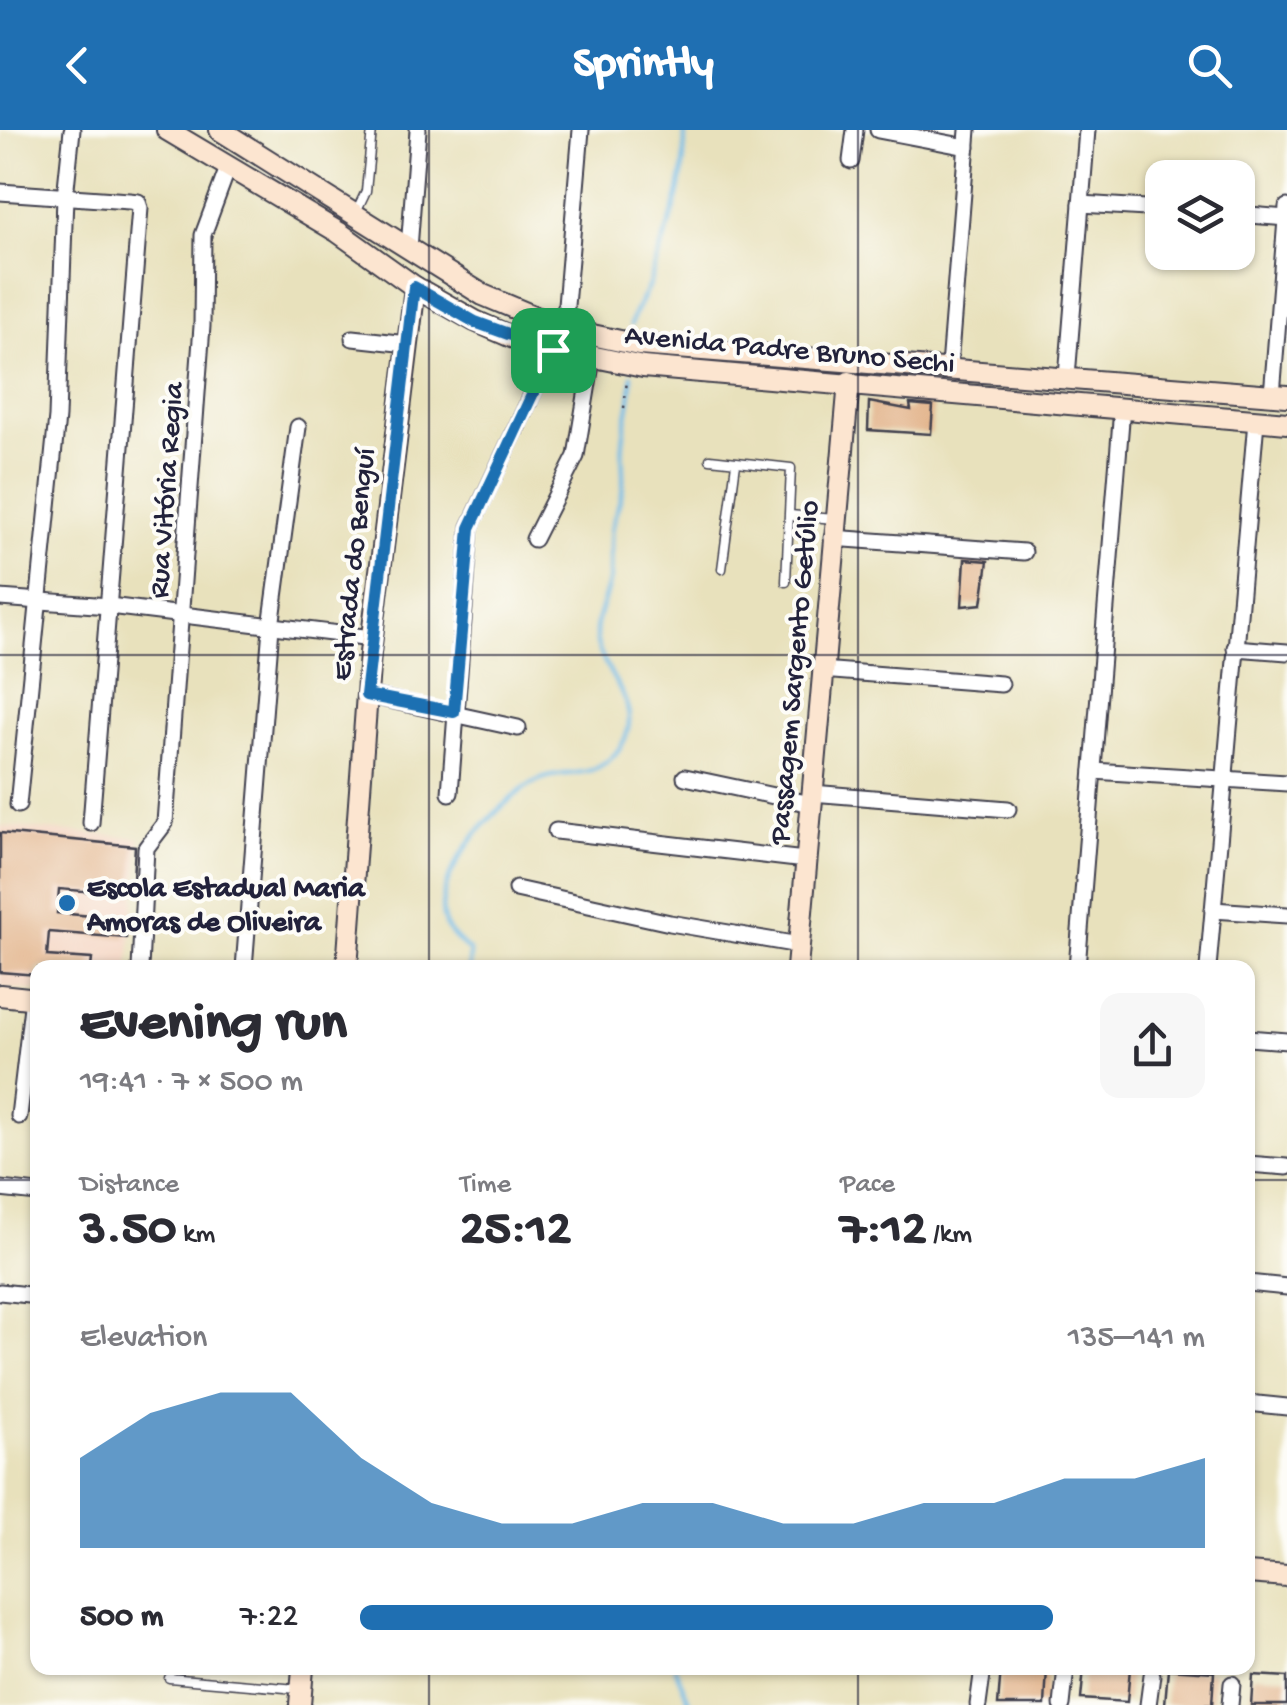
<!DOCTYPE html>
<html lang="en">
<head>
<meta charset="utf-8">
<style>
	body { margin:0; font-family:"Gochi Hand",sans-serif; background:#f7f7f7; color:#2b2b33; height:100vh; display:flex; flex-direction:column; font-size:38px; white-space:nowrap }
	* { box-sizing:border-box; margin:0 }
	p { font-size:32px; color:#7c7c81 }
	.icon { flex:none; width:55px; height:55px; fill:none; stroke:currentColor; stroke-width:2; stroke-linecap:round; stroke-linejoin:round }
	.map { position:relative; flex:1; overflow:hidden }
	.details { position:absolute; left:30px; top:830px; width:1225px; height:715px; display:flex; flex-direction:column; background:#fff; border-radius:20px; box-shadow:0 2px 8px #0004 }
	.details>* { flex:none }
	.controls { position:absolute; left:1145px; top:30px; display:grid; gap:20px }
	.controls a { display:grid; place-items:center; width:110px; height:110px; border-radius:20px; background:#fff; box-shadow:0 2px 8px #0004; font-size:50px }
	.pin { position:absolute; display:grid; place-items:center; width:85px; height:85px; color:#fff; margin:-42px; border-radius:20px; box-shadow:0 5px 15px #0006 }
	.round { display:grid; place-items:center; flex:none; width:105px; height:105px; border-radius:20px; background:#f7f7f7 }
	.overview { display:flex; align-items:center; justify-content:space-between; height:170px; padding:0 50px }
	h1 { font-size:55px; font-weight:700; line-height:75px }
	.metrics { display:grid; grid-template-columns:repeat(3,1fr); gap:15px; height:170px; padding:10px 50px }
	.metrics div { display:grid; align-content:center }
	.metrics b { font-size:50px; font-weight:700 }
	.metrics small { font-size:28px; font-weight:400 }
	.metrics p { font-size:28px }
	.chart { height:280px; padding:20px 50px }
	.chart p { display:flex; justify-content:space-between }
	.chart svg { width:100%; height:180px; margin-top:10px; fill:#1f6fb2; opacity:.7 }
	ul { padding:0 50px; list-style:none; font-size:32px }
	li { display:grid; grid-template-columns:160px 120px 1fr; align-items:center; height:75px }
	li i { height:25px; border-radius:12px; background:#1f6fb2 }
	header { display:flex; justify-content:space-between; align-items:center; height:130px; padding:0 50px; background:#1f6fb2; color:#fff; font-size:45px; font-weight:700 }
	.map>svg:first-child { display:block }
	.built { fill:#f4d3c0 }
	.lines { fill:none; stroke-linecap:round; stroke-linejoin:round }
	.stream { stroke:#6fbce9; stroke-width:4 }
	.building { fill:#e2b289 }
	.lane-casing { stroke:#403f4e; stroke-width:11 }
	.street-casing { stroke:#403f4e; stroke-width:19 }
	.secondary-casing { stroke:#403f4e; stroke-width:24 }
	.path { stroke:#403f4e; stroke-width:2.5; stroke-dasharray:2.5 8; stroke-linecap:butt }
	.lane { stroke:#fff; stroke-width:8 }
	.street { stroke:#fff; stroke-width:15 }
	.secondary { stroke:#fce5d0; stroke-width:20 }
	.route-casing { stroke:#fff; stroke-width:20 }
	.route { stroke:#1f6fb2; stroke-width:12 }
	.grid { fill:none; stroke:#22223b; stroke-width:2.5; stroke-opacity:0.55 }
	.poi-dot { fill:#1f6fb2; stroke:#fdfcf7; stroke-width:4 }
	.labels { text-anchor:middle; stroke-width:8; stroke-linejoin:round; paint-order:stroke }
	.street-label { font-size:30px; fill:#22223b; stroke:#fdfcf7 }
	.poi-label { font-size:30px; font-weight:bold; fill:#22223b; stroke:#fdfcf7; text-anchor:start }
</style>
</head>
<body>
<header><svg class="icon" aria-label="back" viewBox="0 0 24 24"><path d="M15 5l-7 7 7 7"/></svg>Sprintly<svg class="icon" aria-label="search" viewBox="0 0 24 24"><circle cx="10" cy="10" r="6"/><path d="M15 15l6 6"/></svg></header>
<div class="map">
<svg width="1287" height="1575" viewBox="0 0 1287 1575">
	<rect width="100%" height="100%" fill="#fdfcf7"/>
	<filter id="ink" filterUnits="userSpaceOnUse"><feTurbulence type="fractalNoise" baseFrequency=".01" numOctaves="2"/><feDisplacementMap in="SourceGraphic" scale="20" xChannelSelector="R" yChannelSelector="G"/><feConvolveMatrix kernelMatrix="1 2 1 2 8 2 1 2 1" color-interpolation-filters="sRGB"/></filter>
	<filter id="wash" filterUnits="userSpaceOnUse"><feTurbulence type="fractalNoise" baseFrequency=".0048" numOctaves="4" result="noise"/><feDisplacementMap in="SourceGraphic" scale="40" xChannelSelector="R" yChannelSelector="G"/><feGaussianBlur stdDeviation="2.25" result="paint"/><feColorMatrix in="noise" values="0 0 0 0 0 0 0 0 0 0 0 0 0 0 0 0 0 1.4 0 .05"/><feComposite in="paint" operator="in"/></filter>
	<g filter="url(#wash)">
		<rect width="100%" height="100%" fill="#e8e1bc"/>
		<path class="built" d="M0,696l140,12 -11,129 -91,1 -1,23 -37,-3z"/>
		<g class="lines">
			<g class="stream">
				<path d="M631,195c3,-17 14,-27 19,-43 18,-60 35,-83 35,-152"/>
				<path d="M469,838l1,-16c-8,-8 -21,-18 -25,-28 -18,-46 55,-126 94,-144 28,-12 50,2 76,-26 37,-42 -9,-74 -18,-111 -5,-22 10,-44 13,-66 1,-15 -1,-31 1,-46 2,-15 10,-29 12,-44 1,-15 -2,-30 0,-45 2,-24 10,-43 9,-67"/>
				<path d="M675,1538l16,37"/>
			</g>
		</g>
		<g id="blocks">
			<g class="building">
				<path d="M869,272l42,8 -1,-6 23,2 -2,28 -63,-4z"/>
				<path d="M965,429l23,2 -6,43 -20,2z"/>
				<path d="M0,703l135,13 -3,49 -73,-6 -2,24 70,6 -1,19 -77,-6 -2,24 45,3 -1,9h-53l-1,7 -37,-3z"/>
				<path d="M1001,1538h46l-2,37h-47z"/>
				<path d="M1084,1538h46l-3,34 -46,-3z"/>
				<path d="M1168,1539l46,3 -2,33 -47,-1z"/>
				<path d="M1253,1545l34,2v28h-36z"/>
			</g>
		</g>
	</g>
	<g filter="url(#ink)">
		<use href="#blocks" fill-opacity="0" stroke="#403f4e" stroke-width="2.5"/>
		<g class="lines">
			<defs>
				<g id="lane">
					<path d="M356,82l10,-21 6,-61"/>
					<path d="M710,329l81,9 -5,114"/>
					<path d="M790,385l44,4"/>
					<path d="M722,439l14,-106"/>
					<path d="M169,1548l128,11"/>
				</g>
				<g id="street">
					<path d="M878,0l89,17"/>
					<path d="M851,31l4,-31"/>
					<path d="M0,62l129,9 9,1 2,6 -49,615"/>
					<path d="M1081,74l81,5"/>
					<path d="M1238,84l49,4"/>
					<path d="M409,119l9,-119"/>
					<path d="M564,199l17,-199"/>
					<path d="M353,208l54,6"/>
					<path d="M949,237l19,-237"/>
					<path d="M1067,247l20,-247"/>
					<path d="M1272,265l15,-188"/>
					<path d="M832,408l192,14"/>
					<path d="M534,409l42,-83 16,-97"/>
					<path d="M0,468l109,8 263,32"/>
					<path d="M1235,518l52,4"/>
					<path d="M821,540l180,14"/>
					<path d="M367,565l151,33"/>
					<path d="M1093,641l194,12"/>
					<path d="M685,647l126,27"/>
					<path d="M450,663l20,-266 83,-177"/>
					<path d="M812,663l196,16"/>
					<path d="M18,675l39,-388 8,-220 7,-67"/>
					<path d="M556,701l249,29"/>
					<path d="M516,759l154,34 129,22"/>
					<path d="M1213,780l74,5"/>
					<path d="M140,838l6,-120 19,-25 37,-497 1,-91 26,-70"/>
					<path d="M244,838l27,-341 27,-200"/>
					<path d="M1077,838l45,-560"/>
					<path d="M1208,838l48,-547"/>
					<path d="M1248,908l39,3"/>
					<path d="M19,986l14,-118"/>
					<path d="M1248,1034l39,3"/>
					<path d="M0,1059l38,4"/>
					<path d="M1248,1153l39,4"/>
					<path d="M0,1162l38,4"/>
					<path d="M1248,1273l39,4"/>
					<path d="M978,1575l5,-37"/>
					<path d="M1062,1575l4,-37"/>
					<path d="M1148,1575l4,-30"/>
					<path d="M1230,1575l2,-21"/>
				</g>
				<g id="secondary">
					<path d="M167,0l171,102 77,55 60,34 48,21 120,25 644,56"/>
					<path d="M220,0l263,165 81,34 75,16 648,51"/>
					<path d="M347,838l23,-315 45,-366"/>
					<path d="M797,838l52,-586"/>
					<path d="M0,865l38,4"/>
					<path d="M1248,1443l39,3"/>
					<path d="M300,1575l3,-37"/>
				</g>
			</defs>
			<use href="#lane" class="lane-casing"/>
			<use href="#street" class="street-casing"/>
			<use href="#secondary" class="secondary-casing"/>
			<path class="path" d="M624,278l3,-28"/>
			<use href="#lane" class="lane"/>
			<use href="#street" class="street"/>
			<use href="#secondary" class="secondary"/>
		</g>
	</g>
	<g class="lines" filter="url(#ink)">
		<defs>
			<path id="route" d="M414,157l61,35 78,28 -83,178 -16,184 -88,-17z"/>
		</defs>
		<use href="#route" class="route-casing"/>
		<use href="#route" class="route"/>
	</g>
	<path class="grid" d="M429,0v838M858,0v838M0,525h1287M0,1050h38M1248,1050h39M429,1538v37M858,1538v37"/>
	<circle class="poi-dot" cx="67" cy="773" r="10"/>
	<g class="labels">
		<g class="street-label">
			<text transform="translate(790 217) rotate(5)" y="10">Avenida Padre Bruno Sechi</text>
			<text transform="translate(164 360) rotate(-86)" y="10">Rua Vitória Regia</text>
			<text transform="translate(351 434) rotate(-84)" y="10">Estrada do Benguí</text>
			<text transform="translate(792 542) rotate(-85)" y="10">Passagem Sargento Getúlio</text>
		</g>
		<g class="poi-label">
			<text x="87" y="766">Escola Estadual Maria<tspan x="87" dy="34">Amoras de Oliveira</tspan></text>
		</g>
	</g>
</svg>
<div class="controls">
<a><svg class="icon" aria-label="layers" viewBox="0 0 24 24"><path d="M12 4l9 5-9 5-9-5zM3 14l9 5 9-5"/></svg></a>
</div>
<div class="pin" style="left:553px;top:220px;background:#1e9e55"><svg class="icon" aria-label="arrive" viewBox="0 0 24 24"><path d="M6 21V4h12l-3 4 3 4H6"/></svg></div>
<section class="details">
<div class="overview"><div><h1>Evening run</h1><p>19:41 · 7 × 500 m</p></div><a class="round"><svg class="icon" aria-label="share" viewBox="0 0 24 24"><path d="M12 15V3M7 8l5-5 5 5M5 13v7h14v-7"/></svg></a></div>
<div class="metrics">
<div><p>Distance</p><b>3.50<small> km</small></b></div>
<div><p>Time</p><b>25:12</b></div>
<div><p>Pace</p><b>7:12<small> /km</small></b></div>
</div>
<div class="chart"><p><span>Elevation</span>135–141 m</p>
<svg viewBox="0 0 160 44" preserveAspectRatio="none"><path d="M0 44V22L10 11L20 6L30 6L40 22L50 33L60 38L70 38L80 33L90 33L100 38L110 38L120 33L130 33L140 27L150 27L160 22V44z"/></svg>
</div>
<ul>
<li><b>500 m</b>7:22<i style="width:82%"></i></li>
</ul>
</section>
</div>
</body>
</html>
